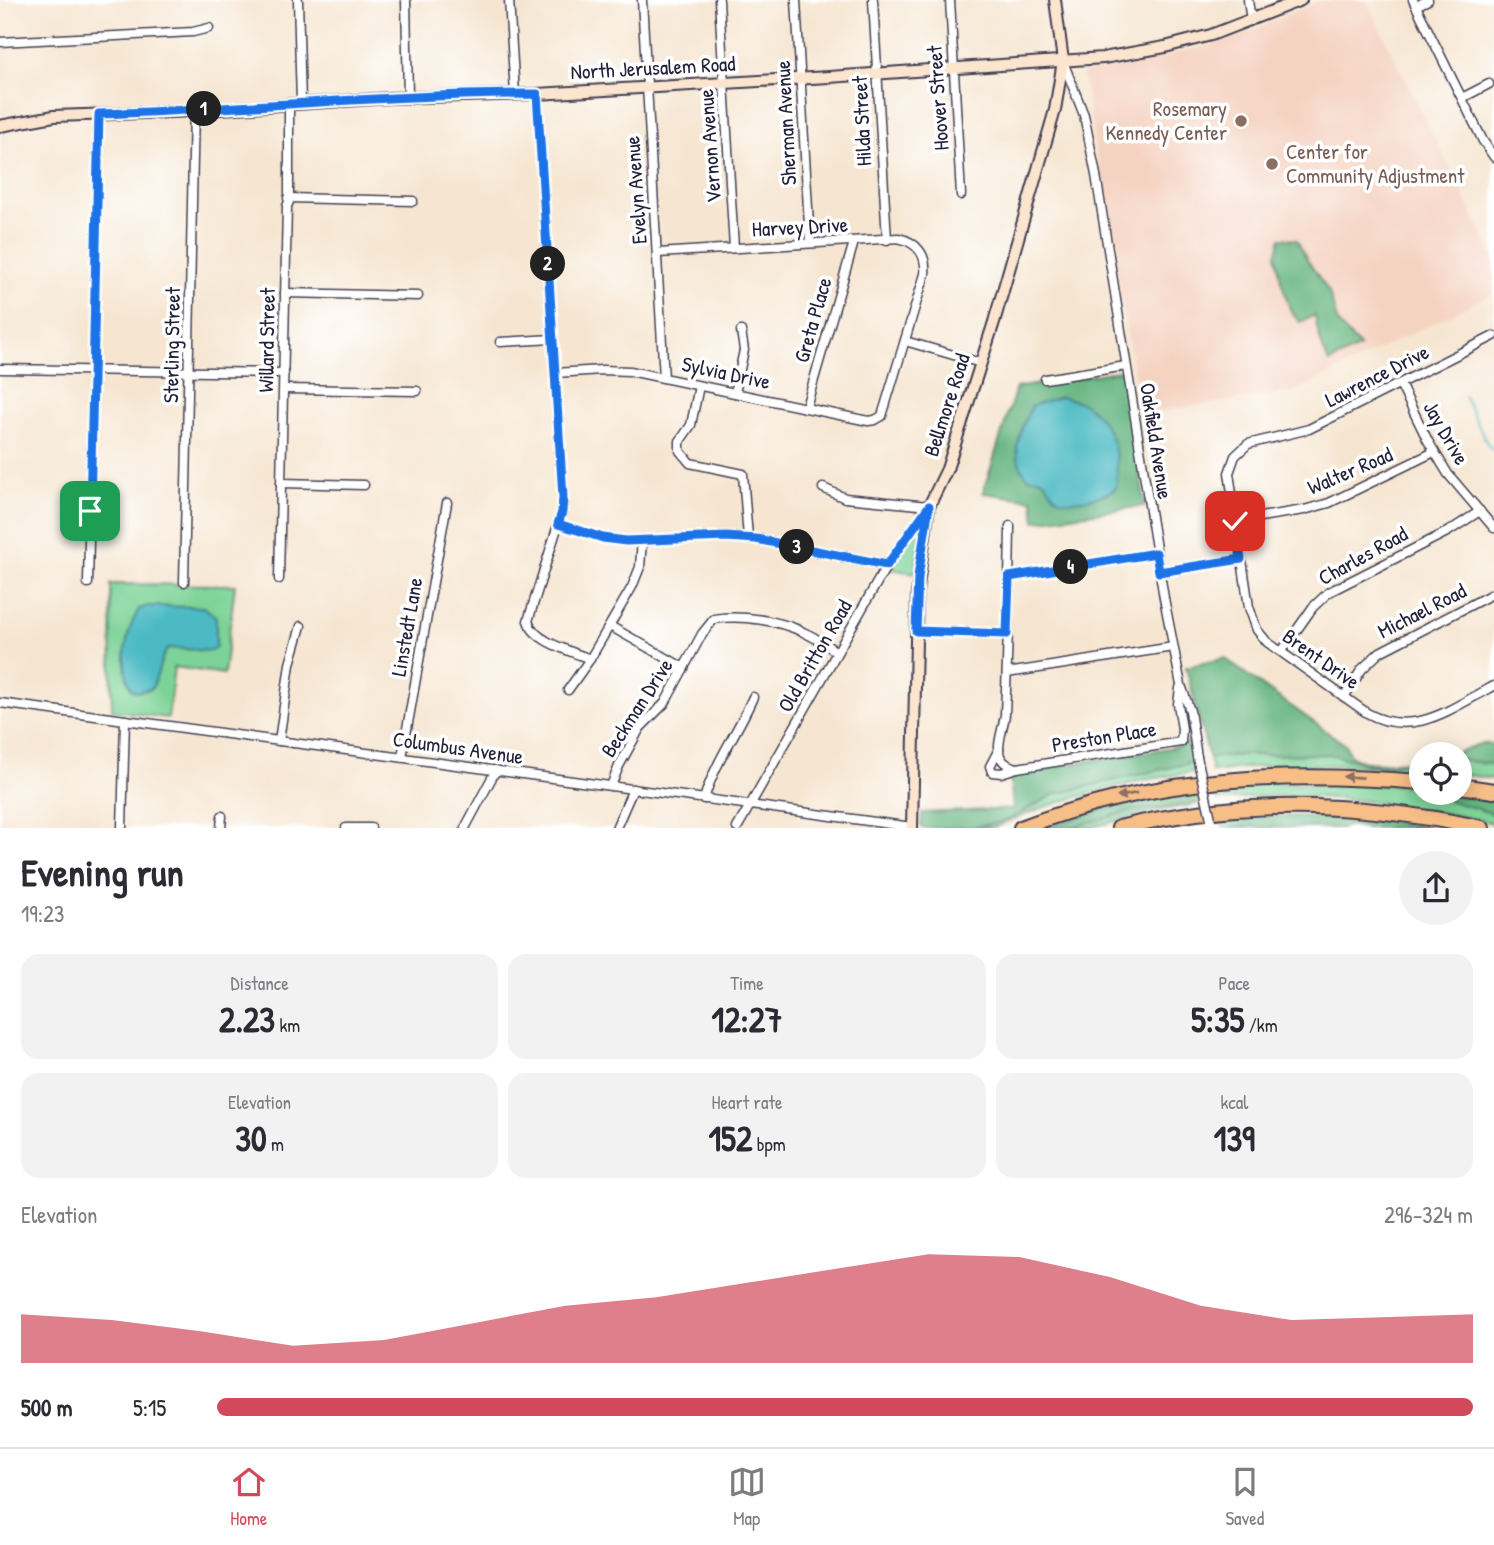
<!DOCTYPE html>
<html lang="en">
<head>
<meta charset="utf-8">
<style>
	body { margin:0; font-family:"Patrick Hand",sans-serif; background:#f2f2f3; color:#2b2b33; height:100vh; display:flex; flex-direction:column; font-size:26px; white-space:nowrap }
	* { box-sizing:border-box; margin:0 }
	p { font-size:23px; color:#7c7c81 }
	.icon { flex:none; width:38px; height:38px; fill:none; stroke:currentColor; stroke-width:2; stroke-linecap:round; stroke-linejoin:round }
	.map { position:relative; height:828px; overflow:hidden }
	.panel { display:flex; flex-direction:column; background:#fff; flex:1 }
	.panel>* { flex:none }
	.controls { position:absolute; left:1409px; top:742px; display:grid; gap:14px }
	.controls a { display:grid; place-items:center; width:63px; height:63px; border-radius:50%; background:#fff; box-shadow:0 4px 18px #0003; font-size:35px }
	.pin { position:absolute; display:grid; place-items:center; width:60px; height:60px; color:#fff; margin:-30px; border-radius:14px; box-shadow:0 4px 10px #0006 }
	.km { position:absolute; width:35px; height:35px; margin:-18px; border-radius:50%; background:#222; color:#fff; font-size:19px; line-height:35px; text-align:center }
	.round { display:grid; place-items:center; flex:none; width:74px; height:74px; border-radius:37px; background:#f2f2f3 }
	.summary { display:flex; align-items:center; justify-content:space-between; height:119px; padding:0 21px }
	h1 { font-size:38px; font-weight:700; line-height:52px }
	.stats { display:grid; grid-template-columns:repeat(3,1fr); gap:10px; height:119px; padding:7px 21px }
	.stats div { display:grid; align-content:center; border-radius:18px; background:#f2f2f3; text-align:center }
	.stats b { font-size:35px; font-weight:700 }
	.stats small { font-size:19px; font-weight:400 }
	.stats p { font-size:19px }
	.chart { height:196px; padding:14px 21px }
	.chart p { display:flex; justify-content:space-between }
	.chart svg { width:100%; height:126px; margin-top:7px; fill:#d1495b; opacity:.7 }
	ul { padding:0 21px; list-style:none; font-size:23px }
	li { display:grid; grid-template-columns:112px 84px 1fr; align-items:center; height:52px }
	li i { height:18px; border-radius:9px; background:#d1495b }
	.tabs { display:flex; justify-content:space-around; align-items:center; height:98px; border-top:2px solid #e1e1e2; background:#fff; font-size:19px; color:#7c7c81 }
	.tabs a { display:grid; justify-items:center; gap:4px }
	.tabs .current { color:#d1495b }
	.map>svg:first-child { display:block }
	.built { fill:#f5d3c1 }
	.green { fill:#7dd397; stroke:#507a69; stroke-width:2 }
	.forest { fill:#66b580; stroke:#446c5e; stroke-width:2 }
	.water { fill:#4bbac3; stroke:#366e7f; stroke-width:2 }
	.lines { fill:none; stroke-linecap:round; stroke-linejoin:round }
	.stream { stroke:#4bbac3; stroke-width:2 }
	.minor-casing { stroke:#423f52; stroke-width:11 }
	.secondary-casing { stroke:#423f52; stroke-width:14 }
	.motorway-casing { stroke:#423f52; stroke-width:18 }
	.minor { stroke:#fff; stroke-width:8 }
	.secondary { stroke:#fce5cf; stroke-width:10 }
	.motorway { stroke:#f7be88; stroke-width:14 }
	.minor-bridge-casing { stroke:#423f52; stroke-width:11; stroke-linecap:butt }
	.minor-bridge { stroke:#fff; stroke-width:8 }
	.oneway { fill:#8c7062 }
	.route-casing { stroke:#fff; stroke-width:14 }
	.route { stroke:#1a73e8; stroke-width:9 }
	.education-dot { fill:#8d6e63; stroke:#fff; stroke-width:2.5 }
	.labels { text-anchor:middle; stroke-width:7; stroke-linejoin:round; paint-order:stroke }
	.street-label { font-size:21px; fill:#22223b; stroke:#fff }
	.education-label { font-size:21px; fill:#785e54; stroke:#fff; text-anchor:end }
</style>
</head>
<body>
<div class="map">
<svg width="1494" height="828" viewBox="0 0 1494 828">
	<rect width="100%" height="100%" fill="#fff"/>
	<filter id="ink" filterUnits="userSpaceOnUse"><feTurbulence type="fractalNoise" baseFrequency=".0143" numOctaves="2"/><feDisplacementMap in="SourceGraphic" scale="14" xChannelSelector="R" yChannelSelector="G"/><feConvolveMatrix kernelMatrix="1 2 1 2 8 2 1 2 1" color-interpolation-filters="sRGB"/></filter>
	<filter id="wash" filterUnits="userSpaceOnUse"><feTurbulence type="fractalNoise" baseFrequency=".00686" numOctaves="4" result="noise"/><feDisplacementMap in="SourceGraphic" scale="28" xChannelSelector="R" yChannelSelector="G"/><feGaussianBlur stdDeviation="1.57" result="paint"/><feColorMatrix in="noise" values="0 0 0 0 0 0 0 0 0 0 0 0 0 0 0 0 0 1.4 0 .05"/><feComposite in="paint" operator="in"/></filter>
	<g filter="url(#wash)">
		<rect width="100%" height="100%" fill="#f6e6d1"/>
		<path class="built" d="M1321,0h45l128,257v36l-199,98 -154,23 -59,-344 67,-10 52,-13 40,-12z"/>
		<g class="green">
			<path d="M925,516l-10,57 -24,-4z"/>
			<path d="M111,584l124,1 -11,89 -50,-7 -6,51 -56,-8z"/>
			<path d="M1330,754l40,11 51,-2v8c-70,-7 -140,-10 -209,1l-3,-14 30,-3z"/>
			<path d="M1460,760l34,4v15l-34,-5z"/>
			<path d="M1193,762l2,10 -51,8 -50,12 -50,15 -49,20 -23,1 34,-7 49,-27z"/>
			<path d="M1232,782l189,4v7h39l34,3v27c-72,-15 -143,-28 -218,-27 -19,0 -39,3 -58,5l-4,-16z"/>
			<path d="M1199,788l3,15 -56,10 -54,14 -57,1 102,-31z"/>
		</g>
		<g class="forest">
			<path d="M1281,238l16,2 11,21 21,31 9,32 22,23 -31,16c-7,-15 -12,-31 -14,-48l-15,7 -9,-10 -10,-31 -5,-26z"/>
			<path d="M1124,370l21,136 -110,15 -2,-21 -50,-7 33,-105z"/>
			<path d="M1225,658l11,9 110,78c1,4 2,8 5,10 12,13 52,6 70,4v4l-51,2 -40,-11 -91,1 -30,3 -23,-91z"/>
			<path d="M1190,741l3,21 -138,32 -49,27 -34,6 -51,1 1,-15 91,-4 -3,-33 16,-5 155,-25z"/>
			<path d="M1482,743l12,2v19l-34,-4v-6h-6z"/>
			<path d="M1199,788l3,15 -69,8 -62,16 -24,1 56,-18z"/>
			<path d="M1428,794l40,3 26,5v12z"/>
			<path d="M1289,816h60l82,11 -67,1 -13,-3 -11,3 -117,-1 -2,-10z"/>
		</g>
		<g class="water">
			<path d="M1060,397c8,2 20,3 26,8 28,20 34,50 30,83 -10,8 -46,18 -58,10 -14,-9 -6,-22 -29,-20 -22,-20 -8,-50 3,-72z"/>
			<path d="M148,606l56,1 12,10v29l-2,3 -5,2 -40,-3c-11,10 -9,29 -18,41l-14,3 -6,-3c-12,-24 -5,-58 8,-80z"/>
		</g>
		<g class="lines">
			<path class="stream" d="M1464,396l24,49 6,6"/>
		</g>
	</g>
	<g filter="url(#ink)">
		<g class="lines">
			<defs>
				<g id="minor">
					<path d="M298,0l3,102"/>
					<path d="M406,0l2,97"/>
					<path d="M509,0l6,94"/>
					<path d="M642,0l22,378"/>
					<path d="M719,0l15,248"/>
					<path d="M796,0l14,243"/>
					<path d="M873,0l14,240"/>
					<path d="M950,0l11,195"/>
					<path d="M1248,0l3,21"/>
					<path d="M1413,0l70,141 11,16"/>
					<path d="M1416,6l12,-6"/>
					<path d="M0,42l193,-10 16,-4"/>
					<path d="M1064,64l20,51 12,60 68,423 17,87 9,26 7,46"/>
					<path d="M537,94l26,403 -1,15 -34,109c6,21 43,30 62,38"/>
					<path d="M1462,98l27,-14"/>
					<path d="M288,198l125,3"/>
					<path d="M285,293l133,3"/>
					<path d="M1494,336l-185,93 -61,15 -13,12 -6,17 20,134 8,23 10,12 100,71c47,26 84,-5 127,-27"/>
					<path d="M905,341l76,22"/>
					<path d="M500,342l53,-3"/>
					<path d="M0,369l284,4"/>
					<path d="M555,373l47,-3 28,1 238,50 7,-1 7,-4 43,-142c2,-19 -8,-32 -27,-36l-240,15"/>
					<path d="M1045,379l81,-13"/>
					<path d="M1400,384l28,57 20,33 46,54"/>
					<path d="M699,386l-8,39 -11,16v10l10,12 53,11 5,64"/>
					<path d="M284,389l133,2"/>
					<path d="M735,393l9,-43 -3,-19"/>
					<path d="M806,407l48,-165"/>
					<path d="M281,483l83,2"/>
					<path d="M1235,521l69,-11 25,-7 105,-51"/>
					<path d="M558,524l45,14 23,3 100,-4 30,2 131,26"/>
					<path d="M1010,526c-1,63 -2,125 -5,188 -1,12 -9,31 -5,42 3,8 10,10 17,12"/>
					<path d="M1159,572l82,-13"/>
					<path d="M1009,577l147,-24"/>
					<path d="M279,579l8,-373 2,-4v-99"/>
					<path d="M184,582l10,-473"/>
					<path d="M88,583l11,-469"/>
					<path d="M610,626l74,42"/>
					<path d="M916,631l91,3"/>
					<path d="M1282,651l31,-44 16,-15 120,-61 31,-20"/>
					<path d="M1007,673l166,-26"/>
					<path d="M568,690l22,-31 42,-72 8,-20 2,-27"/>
					<path d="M1344,697l18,-28 18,-17 114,-59"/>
					<path d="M0,703l912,124"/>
					<path d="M279,741l11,-77 11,-38"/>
					<path d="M999,749l-9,17 2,6 9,1 16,-5 164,-26 1,-13 -4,-25 2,-16"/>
					<path d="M402,757l45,-254"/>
					<path d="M611,786l8,-20 21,-38 25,-25 37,-69 12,-15c28,-4 64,1 89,13 12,5 23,13 34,20"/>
					<path d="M704,799c11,-37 34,-67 49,-102"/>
					<path d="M122,828l3,-108"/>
					<path d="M221,828l1,-12"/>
					<path d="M346,828h25"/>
					<path d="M465,828l31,-58"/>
					<path d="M616,828l17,-39"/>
					<path d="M737,828l150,-263 42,-59 -84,-8 -22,-10"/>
				</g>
				<g id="secondary">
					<path d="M0,126l54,-10 120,-4 216,-14 147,-4 292,-17 274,-19 62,-11 46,-12 90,-35"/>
					<path d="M912,828l5,-235 12,-87 18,-37 47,-147 61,-212 8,-49 -8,-61"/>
				</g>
				<g id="motorway">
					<path d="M1460,786l34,5"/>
					<path d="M1021,828c134,-52 259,-57 400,-46"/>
					<path d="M1119,828c121,-31 242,-26 363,0"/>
				</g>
			</defs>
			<use href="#minor" class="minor-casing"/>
			<use href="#secondary" class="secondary-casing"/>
			<use href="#motorway" class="motorway-casing"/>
			<use href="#minor" class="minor"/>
			<use href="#secondary" class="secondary"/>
			<use href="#motorway" class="motorway"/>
			<defs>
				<path id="minor-bridge" d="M1197,757l14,62"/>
			</defs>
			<use href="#minor-bridge" class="minor-bridge-casing"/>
			<use href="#minor-bridge" class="minor-bridge"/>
		</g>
		<defs><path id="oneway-solid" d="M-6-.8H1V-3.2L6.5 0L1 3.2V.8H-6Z" transform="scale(1.75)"/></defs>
		<g class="oneway">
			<use href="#oneway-solid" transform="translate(1353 777) rotate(-177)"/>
			<use href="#oneway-solid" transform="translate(1127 795) rotate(168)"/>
		</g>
	</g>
	<g class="lines" filter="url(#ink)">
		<defs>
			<path id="route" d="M90,511l9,-397c146,-5 292,-20 438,-20l26,403 -1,15 -4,12 45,14 23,3 100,-4 30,2 131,26 42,-59 -11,71 -2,54 91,3 2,-57 147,-24 3,19 82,-13 -6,-38"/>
		</defs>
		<use href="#route" class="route-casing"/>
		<use href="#route" class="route"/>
	</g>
	<g class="education-dot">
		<circle cx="1241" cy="121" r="7"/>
		<circle cx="1272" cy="164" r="7"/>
	</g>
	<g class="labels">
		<g class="street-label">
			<text transform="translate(653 68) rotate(-3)" y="7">North Jerusalem Road</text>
			<text transform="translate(938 98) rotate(-94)" y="7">Hoover Street</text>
			<text transform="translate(862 121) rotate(-93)" y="7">Hilda Street</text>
			<text transform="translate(786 123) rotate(-93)" y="7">Sherman Avenue</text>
			<text transform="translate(710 146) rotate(-94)" y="7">Vernon Avenue</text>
			<text transform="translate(636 190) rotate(-94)" y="7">Evelyn Avenue</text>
			<text transform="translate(800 227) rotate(-3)" y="7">Harvey Drive</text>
			<text transform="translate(813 320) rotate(-74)" y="7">Greta Place</text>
			<text transform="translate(267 340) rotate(-89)" y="7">Willard Street</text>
			<text transform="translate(172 345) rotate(-89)" y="7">Sterling Street</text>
			<text transform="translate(726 373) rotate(12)" y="7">Sylvia Drive</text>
			<text transform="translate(1377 376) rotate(-27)" y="7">Lawrence Drive</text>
			<text transform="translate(947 405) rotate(-72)" y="7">Bellmore Road</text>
			<text transform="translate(1446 433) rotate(60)" y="7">Jay Drive</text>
			<text transform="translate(1156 441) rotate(81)" y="7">Oakfield Avenue</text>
			<text transform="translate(1350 471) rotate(-23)" y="7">Walter Road</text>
			<text transform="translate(1363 556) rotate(-29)" y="7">Charles Road</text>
			<text transform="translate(1422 611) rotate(-27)" y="7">Michael Road</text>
			<text transform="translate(407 627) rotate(-80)" y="7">Linstedt Lane</text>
			<text transform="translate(815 656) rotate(-60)" y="7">Old Britton Road</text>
			<text transform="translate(1321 659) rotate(35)" y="7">Brent Drive</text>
			<text transform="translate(637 708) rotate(-57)" y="7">Beckman Drive</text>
			<text transform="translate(1104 737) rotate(-9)" y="7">Preston Place</text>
			<text transform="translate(458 748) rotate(8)" y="7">Columbus Avenue</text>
		</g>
		<g class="education-label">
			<text x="1227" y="116">Rosemary<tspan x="1227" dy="24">Kennedy Center</tspan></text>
			<text x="1286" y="159" text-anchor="start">Center for<tspan x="1286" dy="24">Community Adjustment</tspan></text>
		</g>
	</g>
</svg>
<div class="controls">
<a><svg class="icon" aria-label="locate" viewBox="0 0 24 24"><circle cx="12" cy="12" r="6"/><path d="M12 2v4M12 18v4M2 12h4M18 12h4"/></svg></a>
</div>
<div class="pin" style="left:90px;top:511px;background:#1e9e55"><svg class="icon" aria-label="arrive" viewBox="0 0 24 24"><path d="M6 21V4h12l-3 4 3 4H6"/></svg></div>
<div class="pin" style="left:1235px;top:521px;background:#d93025"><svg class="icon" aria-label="check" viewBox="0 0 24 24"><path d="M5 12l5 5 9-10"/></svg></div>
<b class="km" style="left:204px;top:109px">1</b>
<b class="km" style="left:548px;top:264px">2</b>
<b class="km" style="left:797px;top:547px">3</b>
<b class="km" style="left:1071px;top:567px">4</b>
</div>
<section class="panel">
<div class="summary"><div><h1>Evening run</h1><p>19:23</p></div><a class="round"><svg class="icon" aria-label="share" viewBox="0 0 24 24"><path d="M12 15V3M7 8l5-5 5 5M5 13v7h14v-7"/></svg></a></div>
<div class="stats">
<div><p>Distance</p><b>2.23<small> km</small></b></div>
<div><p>Time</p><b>12:27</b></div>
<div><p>Pace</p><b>5:35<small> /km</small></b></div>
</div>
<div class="stats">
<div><p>Elevation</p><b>30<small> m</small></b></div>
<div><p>Heart rate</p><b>152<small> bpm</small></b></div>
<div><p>kcal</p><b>139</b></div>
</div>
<div class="chart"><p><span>Elevation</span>296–324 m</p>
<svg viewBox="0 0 160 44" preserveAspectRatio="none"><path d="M0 44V27L10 29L20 33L30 38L40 36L50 30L60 24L70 21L80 16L90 11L100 6L110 7L120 14L130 24L140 29L150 28L160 27V44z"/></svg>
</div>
<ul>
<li><b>500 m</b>5:15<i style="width:100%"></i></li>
</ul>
</section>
<nav class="tabs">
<a class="current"><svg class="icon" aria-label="home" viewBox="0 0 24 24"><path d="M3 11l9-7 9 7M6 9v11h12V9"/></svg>Home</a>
<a><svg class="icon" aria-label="map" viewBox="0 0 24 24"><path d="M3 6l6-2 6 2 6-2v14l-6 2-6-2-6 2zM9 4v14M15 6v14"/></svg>Map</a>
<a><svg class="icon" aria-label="saved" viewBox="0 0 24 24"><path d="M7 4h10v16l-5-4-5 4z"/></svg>Saved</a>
</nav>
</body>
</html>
